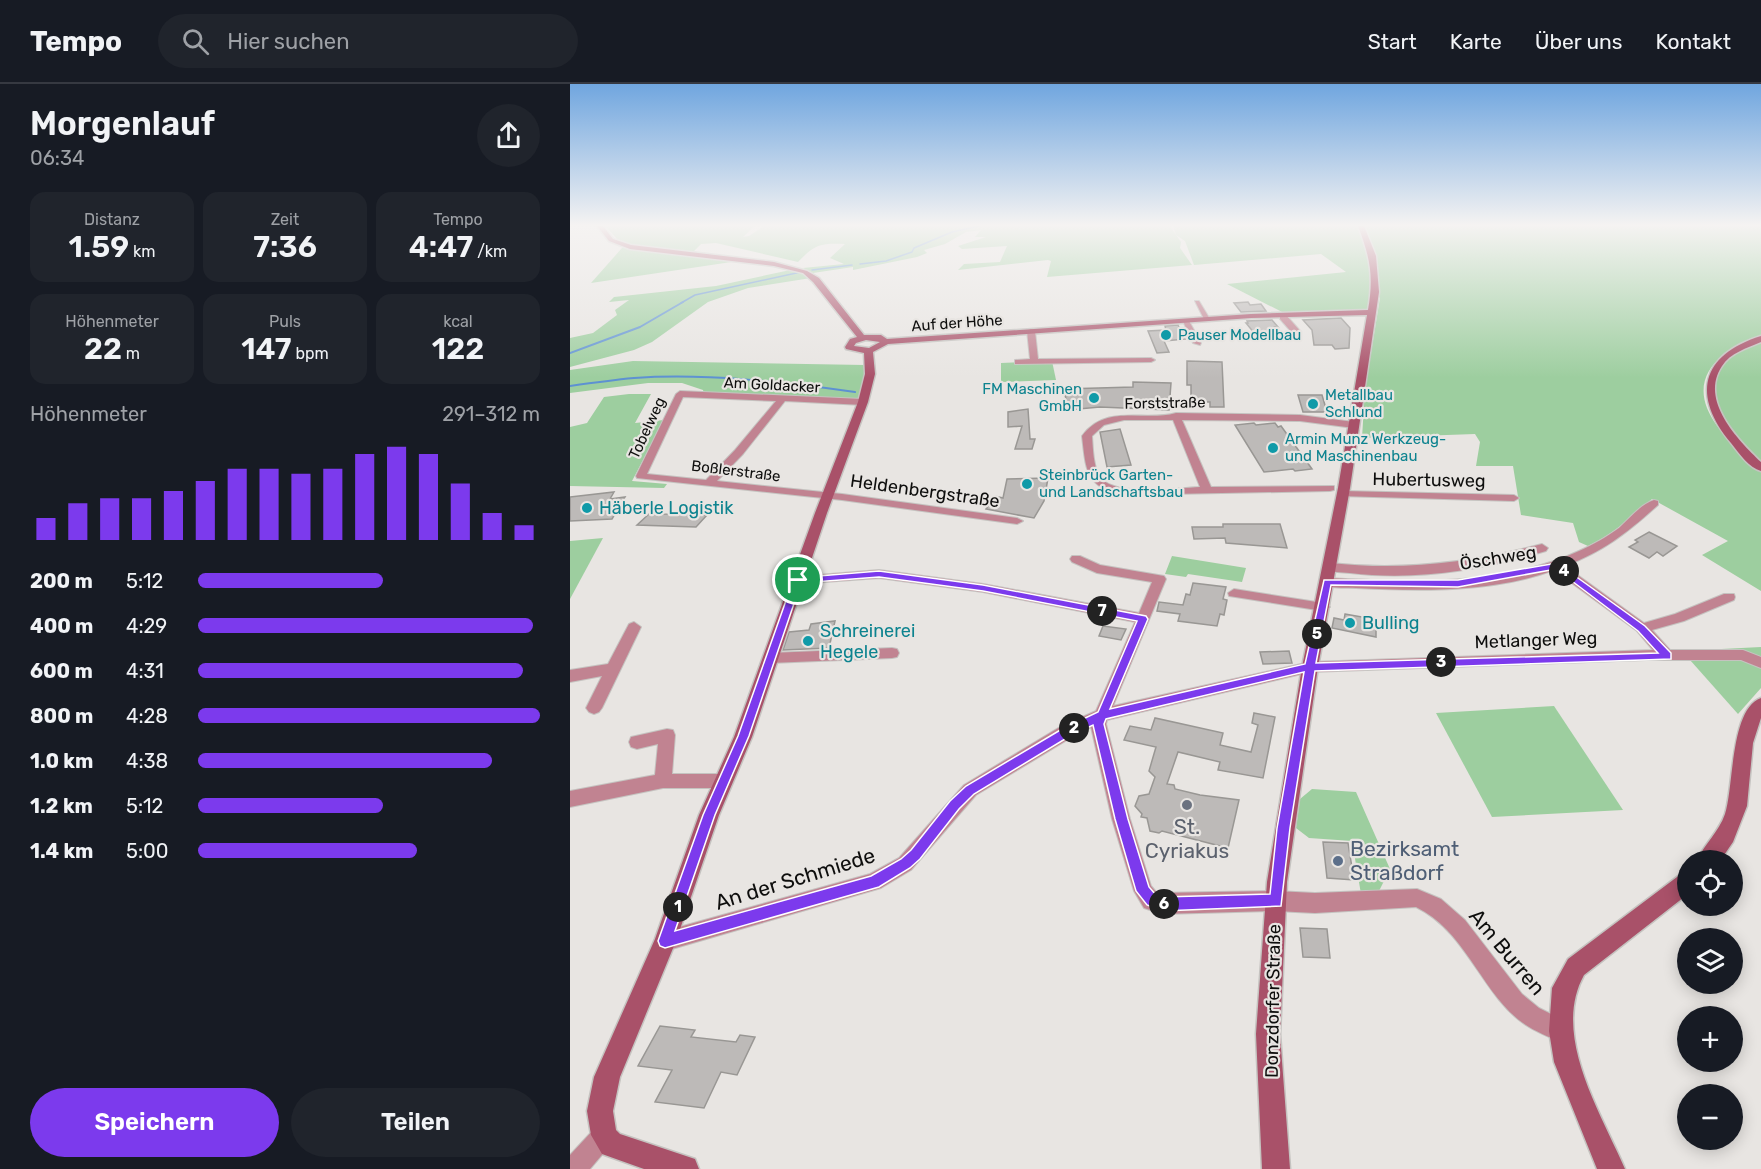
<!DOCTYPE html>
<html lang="de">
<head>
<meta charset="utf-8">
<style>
	body { margin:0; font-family:Rubik,sans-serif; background:#20242c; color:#f1f3f6; height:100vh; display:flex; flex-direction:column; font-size:22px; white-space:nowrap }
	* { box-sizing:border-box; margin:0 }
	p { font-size:20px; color:#9ea1a6 }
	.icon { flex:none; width:33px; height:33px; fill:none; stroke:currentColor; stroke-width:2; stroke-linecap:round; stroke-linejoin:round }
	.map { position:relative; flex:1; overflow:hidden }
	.sheet { display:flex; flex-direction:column; background:#171b24; width:570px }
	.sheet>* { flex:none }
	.tools { position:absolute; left:1107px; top:766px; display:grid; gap:12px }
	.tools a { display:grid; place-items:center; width:66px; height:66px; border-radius:50%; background:#171b24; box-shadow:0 3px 15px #0003; font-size:30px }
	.pin { position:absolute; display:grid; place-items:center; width:51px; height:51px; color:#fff; margin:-26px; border:3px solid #fff; border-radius:50%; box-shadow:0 2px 6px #0007 }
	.km { position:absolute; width:30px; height:30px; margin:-15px; border-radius:50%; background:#222; color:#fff; font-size:16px; line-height:30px; text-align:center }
	.round { display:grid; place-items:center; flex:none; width:63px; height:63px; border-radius:32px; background:#20242c }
	.head { display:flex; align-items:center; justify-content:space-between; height:102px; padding:0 30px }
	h1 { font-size:33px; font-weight:600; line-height:45px }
	.stats { display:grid; grid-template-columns:repeat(3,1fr); gap:9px; height:102px; padding:6px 30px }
	.stats div { display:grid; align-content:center; border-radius:15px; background:#20242c; text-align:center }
	.stats b { font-size:30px; font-weight:600 }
	.stats small { font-size:16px; font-weight:400 }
	.stats p { font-size:16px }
	.chart { height:168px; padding:12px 30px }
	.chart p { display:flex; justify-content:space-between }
	.chart svg { width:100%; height:108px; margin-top:6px; stroke:#7c3aed; stroke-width:6 }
	.primary-button { display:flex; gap:12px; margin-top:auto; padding:12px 30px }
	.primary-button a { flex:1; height:69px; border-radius:36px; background:#7c3aed; color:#fff; font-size:24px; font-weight:600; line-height:69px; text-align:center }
	.primary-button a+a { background:#20242c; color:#f1f3f6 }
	ul { padding:0 30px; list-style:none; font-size:20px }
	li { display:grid; grid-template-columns:96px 72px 1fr; align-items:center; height:45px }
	li i { height:15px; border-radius:8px; background:#7c3aed }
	header { display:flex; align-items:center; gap:36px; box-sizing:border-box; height:84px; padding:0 30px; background:#171b24; border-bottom:2px solid #363941 }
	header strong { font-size:28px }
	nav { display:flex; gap:33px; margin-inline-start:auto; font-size:21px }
	.search { width:420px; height:54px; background:#20242c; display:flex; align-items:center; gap:15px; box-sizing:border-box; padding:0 21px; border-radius:33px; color:#9ea1a6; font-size:22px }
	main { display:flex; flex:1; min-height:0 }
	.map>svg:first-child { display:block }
	.green { fill:#9dce9f }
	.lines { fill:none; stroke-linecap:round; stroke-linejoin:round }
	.stream-far1 { stroke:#5d91d2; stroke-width:1.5 }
	.stream { stroke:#5d91d2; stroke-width:2 }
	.building { fill:#bdbab8; stroke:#999794; stroke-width:1.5 }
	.street-casing { stroke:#c5c3c0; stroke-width:2 }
	.secondary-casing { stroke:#c5c3c0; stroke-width:3 }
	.street { fill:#c18391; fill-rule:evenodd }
	.secondary { fill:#a95169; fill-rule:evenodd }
	.route { fill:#7c3aed; stroke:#fff; stroke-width:1.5; fill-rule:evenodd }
	.culture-dot { fill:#0f9aa8; stroke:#e8e5e2; stroke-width:2 }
	.worship-dot { fill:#6b7280; stroke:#e8e5e2; stroke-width:2 }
	.service-dot { fill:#5c6f8a; stroke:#e8e5e2; stroke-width:2 }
	.labels { text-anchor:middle; stroke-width:4.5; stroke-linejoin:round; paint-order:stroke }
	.far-street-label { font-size:15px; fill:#0e0e0d; stroke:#e8e5e2 }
	.far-culture-label { font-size:15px; fill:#0d838f; stroke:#e8e5e2; text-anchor:start }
	.street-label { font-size:18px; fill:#0e0e0d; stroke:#e8e5e2 }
	.culture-label { font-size:18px; fill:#0d838f; stroke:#e8e5e2; text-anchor:start }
	.near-worship-label { font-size:21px; fill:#5b616d; stroke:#e8e5e2 }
	.near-service-label { font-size:21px; fill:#4e5e75; stroke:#e8e5e2; text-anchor:start }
	.near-street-label { font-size:21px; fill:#0e0e0d; stroke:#e8e5e2 }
</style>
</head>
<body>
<header>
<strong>Tempo</strong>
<div class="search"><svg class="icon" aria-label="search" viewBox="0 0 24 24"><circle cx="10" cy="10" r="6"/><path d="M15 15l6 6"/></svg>Hier suchen</div>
<nav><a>Start</a><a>Karte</a><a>Über uns</a><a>Kontakt</a></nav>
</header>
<main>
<section class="sheet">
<div class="head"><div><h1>Morgenlauf</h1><p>06:34</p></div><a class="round"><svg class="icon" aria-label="share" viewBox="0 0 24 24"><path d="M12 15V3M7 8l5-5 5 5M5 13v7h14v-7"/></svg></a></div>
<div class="stats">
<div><p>Distanz</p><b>1.59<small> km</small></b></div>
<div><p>Zeit</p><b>7:36</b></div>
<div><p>Tempo</p><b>4:47<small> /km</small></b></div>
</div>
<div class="stats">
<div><p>Höhenmeter</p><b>22<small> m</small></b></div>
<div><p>Puls</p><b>147<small> bpm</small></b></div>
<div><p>kcal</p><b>122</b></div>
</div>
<div class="chart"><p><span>Höhenmeter</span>291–312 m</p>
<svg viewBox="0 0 160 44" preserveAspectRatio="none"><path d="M5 44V35M15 44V29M25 44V27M35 44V27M45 44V24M55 44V20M65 44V15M75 44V15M85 44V17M95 44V15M105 44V9M115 44V6M125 44V9M135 44V21M145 44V33M155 44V38"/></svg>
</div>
<ul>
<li><b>200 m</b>5:12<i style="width:54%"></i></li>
<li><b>400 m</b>4:29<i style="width:98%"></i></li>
<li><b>600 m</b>4:31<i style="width:95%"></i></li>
<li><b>800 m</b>4:28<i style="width:100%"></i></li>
<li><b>1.0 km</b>4:38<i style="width:86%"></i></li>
<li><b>1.2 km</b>5:12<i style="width:54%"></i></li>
<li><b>1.4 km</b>5:00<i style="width:64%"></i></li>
</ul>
<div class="primary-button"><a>Speichern</a><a>Teilen</a></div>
</section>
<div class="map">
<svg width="1191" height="1085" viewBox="0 0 1191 1085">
	<rect width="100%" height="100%" fill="#e8e5e2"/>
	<g class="green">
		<path d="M35,142h150l-12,11 6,-1 15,-10h406l11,16 -1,6 12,17 -145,12 4,-16 -3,-1 -90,10 6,-6 36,-2 7,-16 -45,3 -4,-3 28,-9h-11l6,-7 -15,2 -21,12 -21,6 3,3 -10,4 -64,13v-3l-40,6 -10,-5 41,-4 -14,-6 15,-14c-24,-1 -30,0 -47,18l-82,-19 -15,1 -9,9 -61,-8 -14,-6z"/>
		<path d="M603,142h588v111c-32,8 -69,33 -54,71 10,25 35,44 54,63v120l-59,-36 26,-14 -76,-42c-20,18 -39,35 -64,47l-9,-4 -6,-19 -52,-8 -8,-49h-37l4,-24 -5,-8 -113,4 3,-49 15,-91 -5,-6 -4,-1 -4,18 -81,5 -59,-30 119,-12 -25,-18 -127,11 -9,-24 -9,-6z"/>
		<path d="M52,164h5l111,13 -147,22z"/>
		<path d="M225,185l16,9 -63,10 -40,14 -56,40 -18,8 -64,17v-29l23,-5 24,-18 -2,-5 14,-10 -20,2 5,-5 102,-11z"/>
		<path d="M1191,257v121c-26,-23 -68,-70 -33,-103 9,-8 22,-13 33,-18z"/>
		<path d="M63,277l232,4 4,1 -10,34 -155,-6 -1,-4 -21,-7h-34l-78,10v-23z"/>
		<path d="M482,277l4,19 -55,2v-19z"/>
		<path d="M59,310h22l-16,29 29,-3 -32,61 35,3 -3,4 -94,-2v-59l17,-4 17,-26z"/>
		<path d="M33,454l-33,61v-58z"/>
		<path d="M602,472l74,12 -4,14 -54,-8 -2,3 -21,-3z"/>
		<path d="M1191,563v41l-23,26 -56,-63z"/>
		<path d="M984,622l69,104 -131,7 -56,-104z"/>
		<path d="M742,705l44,3 34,77 -13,26 -16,-1 -9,-53 -43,-3 -13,-10 4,-29z"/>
	</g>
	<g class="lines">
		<g class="stream-far1">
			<path d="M290,180l26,-3 26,-9 2,-4 38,-16 27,-6"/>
			<path d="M242,186l40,-5"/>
			<path d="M111,219l14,-8 106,-23"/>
		</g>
		<g class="stream">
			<path d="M0,269l70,-26 43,-25"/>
			<path d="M0,302c21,-3 43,-6 64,-8 72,-5 150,4 221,14"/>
		</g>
	</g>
	<g class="building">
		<path d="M678,218l2,3 11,-1 5,7 -25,1 -7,-9z"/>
		<path d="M771,234l9,10 -1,20 -14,1 -3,-4h-18l-2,-15 -9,-10z"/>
		<path d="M702,236l6,7h-4l8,10 -23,2 -13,-16h2l-1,-2z"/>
		<path d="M608,241l7,14 -21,2 5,11 -12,1 -9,-22 18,-1 -1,-4z"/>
		<path d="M617,277l35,1 2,45h-14v-5h-19v-17h-4z"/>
		<path d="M563,298l38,1 -2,27 -69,-3 -32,3 -4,-21 69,-2z"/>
		<path d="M728,311h24l5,17h-24z"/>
		<path d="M458,325l2,30h5l-3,10h-17l7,-23 -14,1v-15z"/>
		<path d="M684,339l2,2 19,-2 3,4 3,-1 31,43 -17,2 -2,-2 -29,3 -29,-47z"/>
		<path d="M550,345l11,36 -24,2 -7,-35z"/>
		<path d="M478,394l-4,23 -10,17 -48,-9 9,-13 8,2 4,-19z"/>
		<path d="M44,408l-4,7 15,-2 -13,22 -42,2v-24z"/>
		<path d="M80,429l14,1 43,1 -11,12 -59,-2z"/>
		<path d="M653,440h57l7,24 -61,-5 -1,-5 -31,1 -2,-12h31z"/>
		<path d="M1079,448l28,14 -14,10 -6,-4 -8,6 -20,-11 9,-5 -3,-2z"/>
		<path d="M623,499l33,4 -3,12 4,1 -3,15 -4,-1 -3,12 -39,-5 2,-7 -23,-3 2,-9 24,3 3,-11 4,1z"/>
		<path d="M775,530l23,4 -1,7 9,2v10l-44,-9 2,-10 10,2z"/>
		<path d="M265,537l-6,27 -46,2 6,-18 20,-2 2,-6z"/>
		<path d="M533,542l23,3 -5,11 -22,-4z"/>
		<path d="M719,567l3,12 -29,1 -3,-12z"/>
		<path d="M684,629l21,4 -12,61 -45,-8 2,-8 -42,-10 -11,32 7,1 1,4 25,6 39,5 -11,48 -66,-17 -3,2 -9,-2 -3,-13 -6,-1 1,-3 -7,-8 4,-10 10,-2 6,-17 -6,-6 7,-24 -32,-7 6,-14 21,4 4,-12 68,15 -3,12 31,7 7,-27 -6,-2z"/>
		<path d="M753,758l25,1 6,37 -27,-2z"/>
		<path d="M730,844l27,1 3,29 -27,-1z"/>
		<path d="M90,942l35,4 -4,7 45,5 4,-7 15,2 -18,38 -16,-3 -17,36 -49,-6 17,-32 -34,-4z"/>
	</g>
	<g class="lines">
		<defs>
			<g id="street">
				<path d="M625,217h4l12,20h-6z"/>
				<path d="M710,231h6l15,17v4h-6l-15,-17z"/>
				<path d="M612,235l7,2 12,22 -1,2 -7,-2z"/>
				<path d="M461,245l4,2 3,28 113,-1 4,2 -4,2 -136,2v-4l15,-1 -3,-28z"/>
				<path d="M110,307l183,8 4,3 -4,3 -78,-4 -42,53 -26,27 125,13 175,24 6,3 -6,3 -175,-24 -205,-22 -1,-2 40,-82zM113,313l93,4 -41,49 -29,30 -59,-6z"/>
				<path d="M606,329l124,2 54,7 5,3 -5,3 -54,-7 -118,-1 29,67 123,-1v4l-4,1 -209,4c-36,-9 -35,-26 -39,-59 24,-33 62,-14 94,-23zM554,336h49l27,67c-23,1 -86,10 -100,-10 -7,-11 -7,-28 -8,-41l12,-11z"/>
				<path d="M773,407l171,4 5,3 -5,3 -175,-5 -1,-2z"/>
				<path d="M1084,416l4,1v4c-31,28 -54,46 -93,61l79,57 31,-9 49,-20h10l1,3 -1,3 -50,21 -32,9 18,20h73l18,7v11l-20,-8h-95l-336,12 -203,48 -1,4 24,95 21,67 6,7 119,-2 39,2 102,-4 24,10 24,21 57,74 17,14 30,15 3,8 -3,8 -8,3c-12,-5 -27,-11 -38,-19 -41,-29 -57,-92 -107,-116l-101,6 -39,-2 -114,3 -18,-6 -10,-17 -22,-72 -21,-92 -19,10 -96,58 -65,75 -30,18 -216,63 -7,-3 -3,-7 3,-7 7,-3 205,-57 29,-16 65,-73 96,-58 36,-16 39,-89 -152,-30 -104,-14 -81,6 -4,-1 -2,-3 2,-3 85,-7 104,14 156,29 13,-31 -55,-9 -25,-11 -2,-3 2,-3h8l20,9 64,11 2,3 -53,127 197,-44 343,-12 -16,-19 -83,-61c-61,23 -134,21 -198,18 -10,-1 -28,2 -35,-6l6,-4c83,4 174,9 252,-27 13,-6 28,-14 40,-23 10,-9 22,-24 35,-28z"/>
				<path d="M972,460l6,4 -2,3c-63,19 -130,30 -196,22 -9,-1 -20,0 -26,-6l6,-4c73,8 141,0 212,-19z"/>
				<path d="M664,505l89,14 7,4 -7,4 -94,-15 -1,-3z"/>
				<path d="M64,538l7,5 -39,81 -3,4 -5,2 -5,-2 -3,-4 16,-32 -32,6v-12l38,-6 21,-40z"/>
				<path d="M322,564l5,1 2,4 -2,4 -5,1 -122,5 -5,-1 -2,-4 2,-4 5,-1z"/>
				<path d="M97,645l6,1 2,5 -3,39h52l6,2 2,5 -2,5 -6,2h-61l-93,19v-16l85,-16 3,-31 -21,5 -6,-2 -2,-5 2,-5z"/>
				<path d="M34,1039l8,4 4,8 -4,8 -22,26h-20v-14l26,-28z"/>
			</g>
			<g id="secondary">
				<path d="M27,142h6l10,13 18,6 143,17 33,9 12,7 45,57h17l6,4 364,-25 117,-4c6,-34 2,-53 -10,-84h6l12,30 3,36 -29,196 -32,179 -31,215 -7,152 10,135h-28l-6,-135 11,-152 35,-215 36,-179 29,-173 -116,3 -363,26 -15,8 2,22 -7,28 -41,111 -75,224 -33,78 -43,126 -56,136 -7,34 3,19 4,4 75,25 4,10h-55l-42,-15 -11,-19 -4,-24 7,-34 61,-138 44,-124 35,-78 81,-224 43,-111 7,-28 -1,-21 -18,-4 -1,-2 5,-8 7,-2 -44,-55 -10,-9 -29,-7 -144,-17 -21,-8zM296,256l14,2 -11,6 -15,-2 2,-3z"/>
				<path d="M1191,252v6c-14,6 -31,11 -39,24 -23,34 16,74 39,96v9c-12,-3 -22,-18 -30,-28 -39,-47 -31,-88 30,-107z"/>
				<path d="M1191,614v20l-8,25 -6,63 -14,36 -13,19h-23c7,-17 22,-29 28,-47 9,-28 5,-105 36,-116z"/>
				<path d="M1118,787v23l-104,81c-33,60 17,138 41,194h-28l-43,-107 -5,-31 3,-43 16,-29 113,-85z"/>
			</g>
		</defs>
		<use href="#street" class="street-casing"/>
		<use href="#secondary" class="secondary-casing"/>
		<use href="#street" class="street"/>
		<use href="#secondary" class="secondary"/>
	</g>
	<linearGradient id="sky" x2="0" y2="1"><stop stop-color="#70a6df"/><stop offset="0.48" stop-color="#f5f3f2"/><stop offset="1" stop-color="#f5f3f2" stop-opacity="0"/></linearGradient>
	<rect width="1191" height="294" fill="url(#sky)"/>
	<path class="route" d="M987,479l88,63 26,27v6l-356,12 -25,157 -9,78 -119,5 -15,-6 -11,-14 -21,-72 -22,-94 -23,11 -96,58 -15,15 -39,50 -10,9 -31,19 -214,61 -5,-2 -2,-5 45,-126 35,-79 56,-158 85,-7 104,14 163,31 2,3 -38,90 195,-45 19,-84h134zM986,485l82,62 20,22 -342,10 15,-78 127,2zM309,493l104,14 154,30 -39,91 -36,17 -96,57 -16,15 -39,49 -10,9 -30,17 -196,55 40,-116 34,-79 52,-153zM734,588l-27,156 -7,66 -108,3 -6,-2 -7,-8 -21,-68 -24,-95 2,-5z"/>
	<g class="culture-dot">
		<circle cx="596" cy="251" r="6"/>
		<circle cx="524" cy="314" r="6"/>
		<circle cx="743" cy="320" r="6"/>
		<circle cx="703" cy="364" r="6"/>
		<circle cx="457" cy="400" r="6"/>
		<circle cx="17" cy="424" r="6"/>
		<circle cx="780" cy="539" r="6"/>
		<circle cx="238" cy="557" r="6"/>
	</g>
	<circle class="worship-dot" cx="617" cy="721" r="6"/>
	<circle class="service-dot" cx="768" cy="777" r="6"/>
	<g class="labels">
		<g class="far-street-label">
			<text transform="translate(387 239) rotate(-4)" y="5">Auf der Höhe</text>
			<text transform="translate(202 301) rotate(3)" y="5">Am Goldacker</text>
			<text transform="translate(595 319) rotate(-1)" y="5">Forststraße</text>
			<text transform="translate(77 344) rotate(-65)" y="5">Tobelweg</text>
			<text transform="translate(166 387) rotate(7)" y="5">Boßlerstraße</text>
		</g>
		<g class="far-culture-label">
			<text x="608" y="256">Pauser Modellbau</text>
			<text x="512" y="310" text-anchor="end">FM Maschinen<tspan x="512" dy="17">GmbH</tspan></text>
			<text x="755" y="316">Metallbau<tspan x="755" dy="17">Schlund</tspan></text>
			<text x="715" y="360">Armin Munz Werkzeug-<tspan x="715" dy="17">und Maschinenbau</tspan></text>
			<text x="469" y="396">Steinbrück Garten-<tspan x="469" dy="17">und Landschaftsbau</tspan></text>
		</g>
		<g class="street-label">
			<text transform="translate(859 396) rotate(1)" y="6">Hubertusweg</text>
			<text transform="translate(355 407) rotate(8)" y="6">Heldenbergstraße</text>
			<text transform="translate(928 474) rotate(-9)" y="6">Öschweg</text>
			<text transform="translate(966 556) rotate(-2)" y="6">Metlanger Weg</text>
			<text transform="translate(703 917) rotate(-89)" y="6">Donzdorfer Straße</text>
		</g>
		<g class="culture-label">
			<text x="29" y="430">Häberle Logistik</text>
			<text x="792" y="545">Bulling</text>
			<text x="250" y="553">Schreinerei<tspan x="250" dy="21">Hegele</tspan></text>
		</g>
		<g class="near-worship-label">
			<text x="617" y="750">St.<tspan x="617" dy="24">Cyriakus</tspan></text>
		</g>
		<g class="near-service-label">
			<text x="780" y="772">Bezirksamt<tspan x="780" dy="24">Straßdorf</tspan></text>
		</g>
		<g class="near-street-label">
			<text transform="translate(225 795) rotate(-17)" y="7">An der Schmiede</text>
			<text transform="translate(937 868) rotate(50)" y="7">Am Burren</text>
		</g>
	</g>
</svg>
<div class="tools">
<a><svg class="icon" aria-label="locate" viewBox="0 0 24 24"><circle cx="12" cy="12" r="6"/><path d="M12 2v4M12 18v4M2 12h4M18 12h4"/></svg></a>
<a><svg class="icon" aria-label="layers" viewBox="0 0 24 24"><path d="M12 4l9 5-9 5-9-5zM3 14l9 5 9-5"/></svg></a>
<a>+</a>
<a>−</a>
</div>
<div class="pin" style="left:228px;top:496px;background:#1e9e55"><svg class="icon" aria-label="arrive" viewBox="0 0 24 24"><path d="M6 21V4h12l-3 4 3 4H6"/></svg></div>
<b class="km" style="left:108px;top:823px">1</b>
<b class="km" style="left:504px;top:644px">2</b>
<b class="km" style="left:871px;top:578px">3</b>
<b class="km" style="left:994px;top:487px">4</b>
<b class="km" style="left:747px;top:550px">5</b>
<b class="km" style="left:594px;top:820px">6</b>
<b class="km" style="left:532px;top:527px">7</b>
</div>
</main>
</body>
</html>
